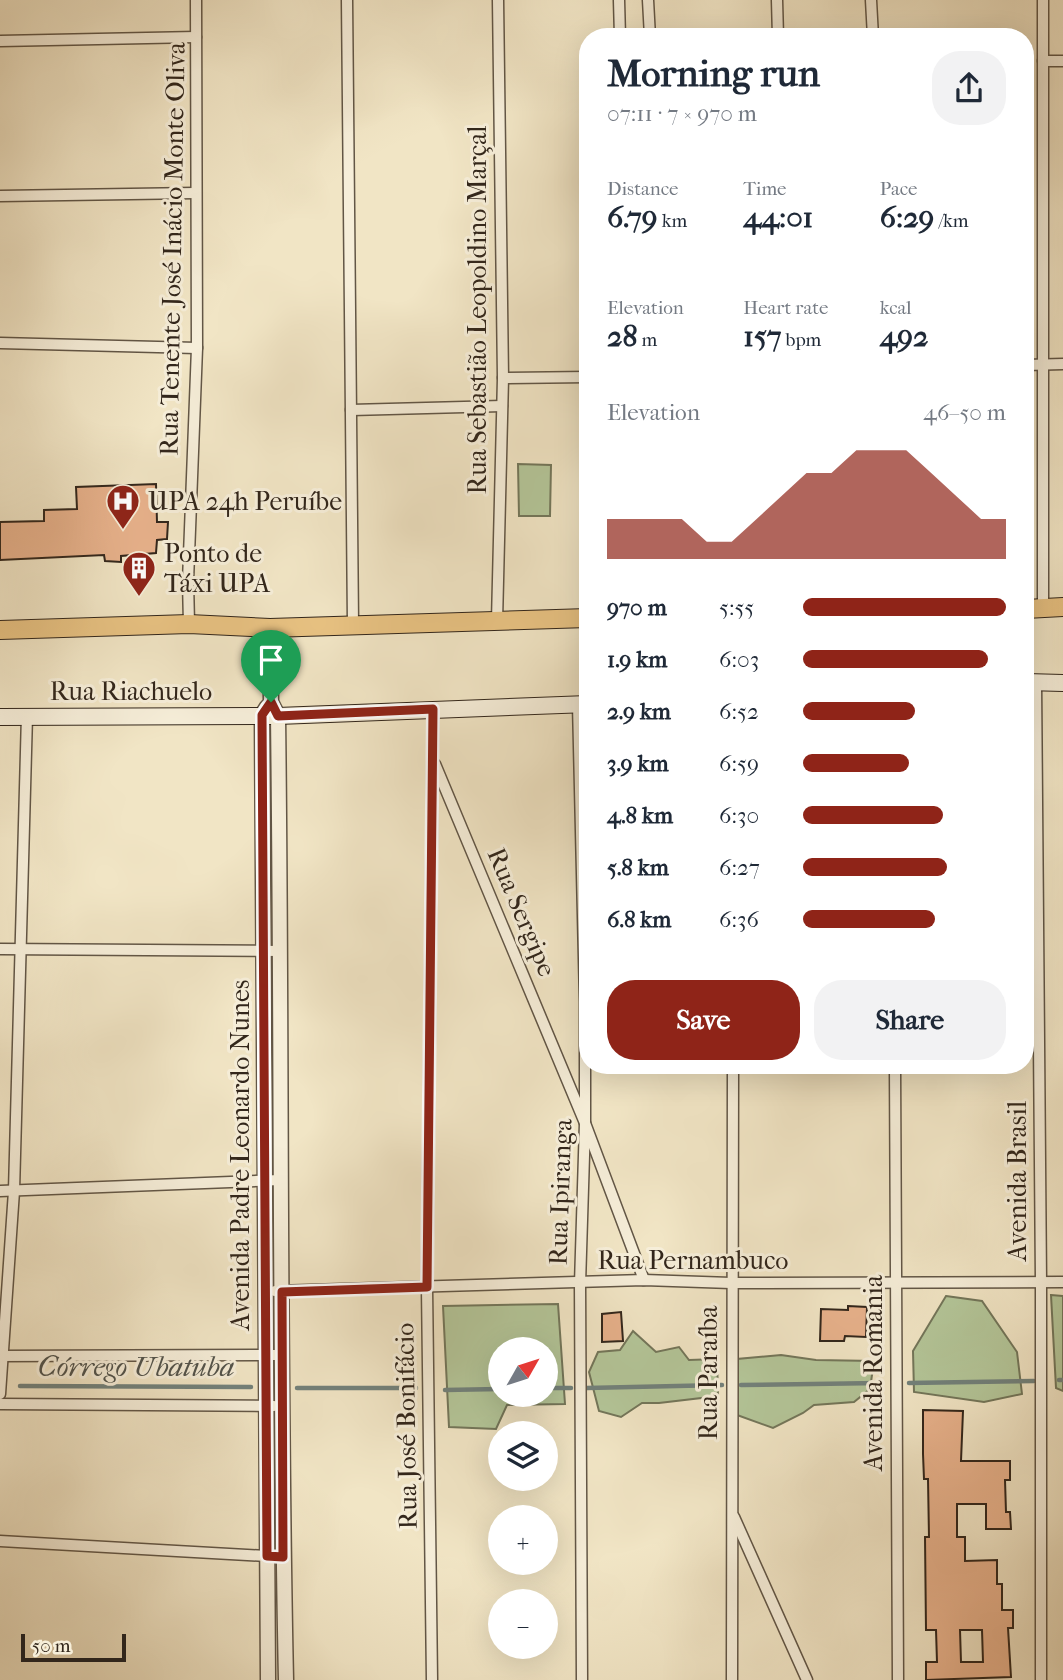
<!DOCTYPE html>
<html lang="en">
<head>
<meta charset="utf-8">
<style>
	body { margin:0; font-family:"IM FELL French Canon",serif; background:#f2f2f3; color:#1f2937; height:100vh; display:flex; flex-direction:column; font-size:26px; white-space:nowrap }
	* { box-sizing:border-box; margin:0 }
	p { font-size:23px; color:#747a83 }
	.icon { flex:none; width:38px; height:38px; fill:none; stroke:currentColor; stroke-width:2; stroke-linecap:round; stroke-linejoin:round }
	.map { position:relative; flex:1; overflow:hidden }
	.sheet { position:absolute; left:579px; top:28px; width:455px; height:1046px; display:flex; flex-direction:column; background:#fff; border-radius:28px; box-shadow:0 7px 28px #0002 }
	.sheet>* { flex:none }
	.needle { width:46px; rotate:51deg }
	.controls { position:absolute; left:488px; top:1337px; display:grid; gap:14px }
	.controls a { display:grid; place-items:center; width:70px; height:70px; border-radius:50%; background:#fff; box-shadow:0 7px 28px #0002; font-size:35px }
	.scale { position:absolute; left:21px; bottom:18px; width:105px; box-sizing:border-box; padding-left:7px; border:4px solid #32261b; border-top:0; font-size:19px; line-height:24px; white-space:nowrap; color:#32261b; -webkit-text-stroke:5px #f6eed9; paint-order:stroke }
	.pin { position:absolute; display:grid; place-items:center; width:60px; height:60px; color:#fff; margin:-72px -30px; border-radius:50% 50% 50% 0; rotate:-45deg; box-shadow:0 0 7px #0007 }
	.pin .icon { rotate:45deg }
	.round { display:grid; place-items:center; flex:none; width:74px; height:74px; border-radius:28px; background:#f2f2f3 }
	.overview { display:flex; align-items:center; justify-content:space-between; height:119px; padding:0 28px }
	h1 { font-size:38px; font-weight:700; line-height:52px }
	.stats { display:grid; grid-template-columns:repeat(3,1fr); gap:10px; height:119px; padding:7px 28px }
	.stats div { display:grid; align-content:center }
	.stats b { font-size:30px; font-weight:700 }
	.stats small { font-size:19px; font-weight:400 }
	.stats p { font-size:19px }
	.chart { height:196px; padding:14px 28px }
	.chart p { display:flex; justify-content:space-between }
	.chart svg { width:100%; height:126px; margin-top:7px; fill:#8f2418; opacity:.7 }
	.primary-button { display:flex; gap:14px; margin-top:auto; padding:14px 28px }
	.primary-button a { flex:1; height:80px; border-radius:28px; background:#8f2418; color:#fff; font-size:28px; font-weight:700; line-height:80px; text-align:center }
	.primary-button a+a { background:#f2f2f3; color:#1f2937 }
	ul { padding:0 28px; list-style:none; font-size:23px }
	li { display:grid; grid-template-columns:112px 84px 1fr; align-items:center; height:52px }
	li i { height:18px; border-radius:9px; background:#8f2418 }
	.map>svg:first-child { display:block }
	.green { fill:#b4c699; stroke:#73765a; stroke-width:2; fill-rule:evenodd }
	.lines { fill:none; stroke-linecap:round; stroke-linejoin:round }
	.stream { stroke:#72817b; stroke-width:4.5 }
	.building { fill:#e7b18b; stroke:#32261b; stroke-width:2; fill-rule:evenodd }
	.minor-casing { stroke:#625646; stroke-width:13 }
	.tertiary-casing { stroke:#625646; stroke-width:17 }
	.secondary-casing { stroke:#32261b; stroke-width:18 }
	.primary-casing { stroke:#32261b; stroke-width:20 }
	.minor { stroke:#f6eed9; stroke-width:10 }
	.tertiary { stroke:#f6eed9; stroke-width:14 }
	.secondary { stroke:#f6eed9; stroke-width:16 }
	.primary { stroke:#e8c282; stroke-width:18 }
	.route-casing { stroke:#fff; stroke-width:14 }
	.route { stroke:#8f2418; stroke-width:9 }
	.labels { text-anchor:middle; stroke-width:6; stroke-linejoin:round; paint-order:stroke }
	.street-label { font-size:26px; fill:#32261b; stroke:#f6eed9 }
	.poi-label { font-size:26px; fill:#32261b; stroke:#f6eed9; text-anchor:start }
	.water-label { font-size:28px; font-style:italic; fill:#52534b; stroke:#f6eed9 }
</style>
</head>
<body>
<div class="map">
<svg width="1063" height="1680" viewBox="0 0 1063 1680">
	<rect width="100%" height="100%" fill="#f1e5c5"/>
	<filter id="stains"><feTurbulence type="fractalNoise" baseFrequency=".00286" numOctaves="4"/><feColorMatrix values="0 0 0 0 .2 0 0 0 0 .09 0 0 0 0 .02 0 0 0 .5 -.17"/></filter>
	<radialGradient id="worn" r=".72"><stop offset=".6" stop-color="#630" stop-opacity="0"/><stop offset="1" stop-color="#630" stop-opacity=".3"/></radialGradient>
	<g class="green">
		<path d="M518,464l33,1 -1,51h-31z"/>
		<path d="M1051,1295l12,1v95l-7,-3z"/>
		<path d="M946,1296l36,5 35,51 5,42 -38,8 -70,-10 -1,-41z"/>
		<path d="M558,1304l7,100 -58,1 -11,24 -47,-2 -6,-121zM500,1349h46v46h-46z"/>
		<path d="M633,1331l23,21 23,-5 10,13 28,-1 1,37 -59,7h-17l-21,14 -22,-6 -10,-39 9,-20 22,-2z"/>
		<path d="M781,1355l35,5 58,1 -4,28 -16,13 -40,3 -11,8 -30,15 -36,-13v-56z"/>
	</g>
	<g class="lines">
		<g class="stream">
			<path d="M1059,1380h4"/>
			<path d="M909,1383l125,-2"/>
			<path d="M741,1385l139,-2"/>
			<path d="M20,1386l231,1"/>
			<path d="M297,1388h119"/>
			<path d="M546,1388h25"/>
			<path d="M587,1388l135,-3"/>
			<path d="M445,1390l55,-1"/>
		</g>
	</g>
	<g class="building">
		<path d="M156,484l1,38h11l-1,17 -10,1 -1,13 -35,3v6l-16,-1 -1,-6 -104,5v-38l44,-1v-11l33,-1 -1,-22z"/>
		<path d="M848,1306l19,1 -1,30 -21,-1 -1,5h-24l1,-32 27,1z"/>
		<path d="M621,1312l2,29 -21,1v-28z"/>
		<path d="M923,1410l40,1 -2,50h49v19h-5l1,32h4l1,17h-25v-25h-29v33h8v24l32,-1v24h5v26h11v18h-5l3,49 -85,3v-18h11l-1,-32h-10l-1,-93h4l-1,-58h-4l-1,-25zM960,1630h22l1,32h-22z"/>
	</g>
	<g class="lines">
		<defs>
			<g id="minor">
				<path d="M347,0l6,624"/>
				<path d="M619,0l1,37"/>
				<path d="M648,0l2,37"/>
				<path d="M777,0l1,37"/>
				<path d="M871,0l2,37"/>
				<path d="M0,41l196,-4"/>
				<path d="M1043,61h20"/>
				<path d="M0,196l195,-3"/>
				<path d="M0,343l197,5"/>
				<path d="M1026,365l37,-1"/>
				<path d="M503,378l85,-1"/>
				<path d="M351,410l151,-4"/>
				<path d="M1043,608v-608"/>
				<path d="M497,621l6,-243 -5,-378"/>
				<path d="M189,624l-1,-43 9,-233 -1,-348"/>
				<path d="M1036,682l5,600v398"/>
				<path d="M578,704l7,297v122l-5,161 2,396"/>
				<path d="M435,764l150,359 59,157"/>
				<path d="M0,949l281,2"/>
				<path d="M895,1066l3,614"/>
				<path d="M0,1191l280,-11"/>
				<path d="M275,1291l369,-11 87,3 332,-1"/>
				<path d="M0,1356l283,-1"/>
				<path d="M0,1394l14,-203 13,-476"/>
				<path d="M0,1404l274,2"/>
				<path d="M734,1517l73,163"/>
				<path d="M0,1541l283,16"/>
				<path d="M432,1680l-5,-392 6,-579"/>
				<path d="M732,1680l1,-614"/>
			</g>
			<g id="tertiary">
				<path d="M270,628l1,74 7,14c4,321 1,643 8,964"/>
				<path d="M267,707l-5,8 6,965"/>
			</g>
			<g id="secondary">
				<path d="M1026,682l37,1"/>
				<path d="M0,717l278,-1 310,-12"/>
			</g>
			<g id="primary">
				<path d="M1026,609l37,-2"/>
				<path d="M0,630l189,-6 81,4 318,-10"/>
			</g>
		</defs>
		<use href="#minor" class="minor-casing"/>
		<use href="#tertiary" class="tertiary-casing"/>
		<use href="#secondary" class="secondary-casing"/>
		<use href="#primary" class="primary-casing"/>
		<use href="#minor" class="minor"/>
		<use href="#tertiary" class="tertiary"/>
		<use href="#secondary" class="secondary"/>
		<use href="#primary" class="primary"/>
	</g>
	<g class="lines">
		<defs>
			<path id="route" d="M271,702l7,14 155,-7 -6,578 -145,5 1,265 -16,-1 -5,-841z"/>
		</defs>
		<use href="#route" class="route-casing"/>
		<use href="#route" class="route"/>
	</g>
	<defs>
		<symbol id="hospital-pin" viewBox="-11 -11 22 30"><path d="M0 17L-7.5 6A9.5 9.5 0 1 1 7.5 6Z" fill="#8f2418" stroke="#f6eed9"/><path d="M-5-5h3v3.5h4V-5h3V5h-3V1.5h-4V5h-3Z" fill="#fff"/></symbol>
		<symbol id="building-pin" viewBox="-11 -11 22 30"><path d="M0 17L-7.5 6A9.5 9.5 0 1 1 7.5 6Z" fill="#8f2418" stroke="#f6eed9"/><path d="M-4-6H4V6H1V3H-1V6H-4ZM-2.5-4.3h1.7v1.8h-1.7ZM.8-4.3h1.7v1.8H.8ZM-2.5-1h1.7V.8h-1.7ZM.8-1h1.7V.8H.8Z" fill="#fff"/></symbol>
	</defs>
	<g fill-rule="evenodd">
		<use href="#hospital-pin" x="104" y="482" width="38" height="52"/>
		<use href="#building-pin" x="120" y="549" width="38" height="52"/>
	</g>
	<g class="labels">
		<g class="street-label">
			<text transform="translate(172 249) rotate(-89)" y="9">Rua Tenente José Inácio Monte Oliva</text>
			<text transform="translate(477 310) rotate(-90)" y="9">Rua Sebastião Leopoldino Marçal</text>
			<text x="131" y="700">Rua Riachuelo</text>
			<text transform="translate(522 912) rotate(67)" y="9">Rua Sergipe</text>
			<text transform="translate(240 1155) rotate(-90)" y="9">Avenida Padre Leonardo Nunes</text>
			<text transform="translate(1017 1181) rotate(-90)" y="9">Avenida Brasil</text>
			<text transform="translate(560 1192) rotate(-88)" y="9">Rua Ipiranga</text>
			<text x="693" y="1269">Rua Pernambuco</text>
			<text transform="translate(708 1373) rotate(-90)" y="9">Rua Paraíba</text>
			<text transform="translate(873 1373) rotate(-90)" y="9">Avenida Romania</text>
			<text transform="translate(406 1426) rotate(-91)" y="9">Rua José Bonifácio</text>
		</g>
		<g class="poi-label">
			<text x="148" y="510">UPA 24h Peruíbe</text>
			<text x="164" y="562">Ponto de<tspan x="164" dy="30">Táxi UPA</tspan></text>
		</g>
		<g class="water-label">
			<text x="136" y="1376">Córrego Ubatuba</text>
		</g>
	</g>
	<rect width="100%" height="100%" filter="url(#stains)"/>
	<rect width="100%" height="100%" fill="url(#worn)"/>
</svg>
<div class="controls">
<a><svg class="needle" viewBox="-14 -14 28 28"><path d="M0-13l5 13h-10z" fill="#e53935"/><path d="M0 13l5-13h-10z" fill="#747a83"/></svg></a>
<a><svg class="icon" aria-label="layers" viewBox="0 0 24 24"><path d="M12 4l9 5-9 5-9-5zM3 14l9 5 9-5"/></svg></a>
<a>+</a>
<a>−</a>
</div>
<div class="scale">50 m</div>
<div class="pin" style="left:271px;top:702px;background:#1e9e55"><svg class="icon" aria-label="arrive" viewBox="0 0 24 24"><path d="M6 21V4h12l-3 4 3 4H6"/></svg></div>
<section class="sheet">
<div class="overview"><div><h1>Morning run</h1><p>07:11 · 7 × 970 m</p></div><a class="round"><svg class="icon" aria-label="share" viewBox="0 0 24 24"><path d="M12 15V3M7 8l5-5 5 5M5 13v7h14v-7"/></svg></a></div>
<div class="stats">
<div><p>Distance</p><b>6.79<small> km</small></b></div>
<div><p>Time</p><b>44:01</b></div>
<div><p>Pace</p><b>6:29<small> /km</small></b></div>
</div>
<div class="stats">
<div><p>Elevation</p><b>28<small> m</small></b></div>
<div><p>Heart rate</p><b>157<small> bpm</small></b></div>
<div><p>kcal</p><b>492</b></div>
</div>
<div class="chart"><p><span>Elevation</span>46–50 m</p>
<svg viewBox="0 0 160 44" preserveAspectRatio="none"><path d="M0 44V30L10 30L20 30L30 30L40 38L50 38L60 30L70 22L80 14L90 14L100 6L110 6L120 6L130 14L140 22L150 30L160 30V44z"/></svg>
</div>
<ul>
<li><b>970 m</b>5:55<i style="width:100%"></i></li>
<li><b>1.9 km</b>6:03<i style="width:91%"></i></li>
<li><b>2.9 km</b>6:52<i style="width:55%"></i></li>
<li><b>3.9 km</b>6:59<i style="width:52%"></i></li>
<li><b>4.8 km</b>6:30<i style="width:69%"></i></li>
<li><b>5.8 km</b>6:27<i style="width:71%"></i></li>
<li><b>6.8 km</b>6:36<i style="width:65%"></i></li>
</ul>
<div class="primary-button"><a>Save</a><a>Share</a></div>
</section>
</div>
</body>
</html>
